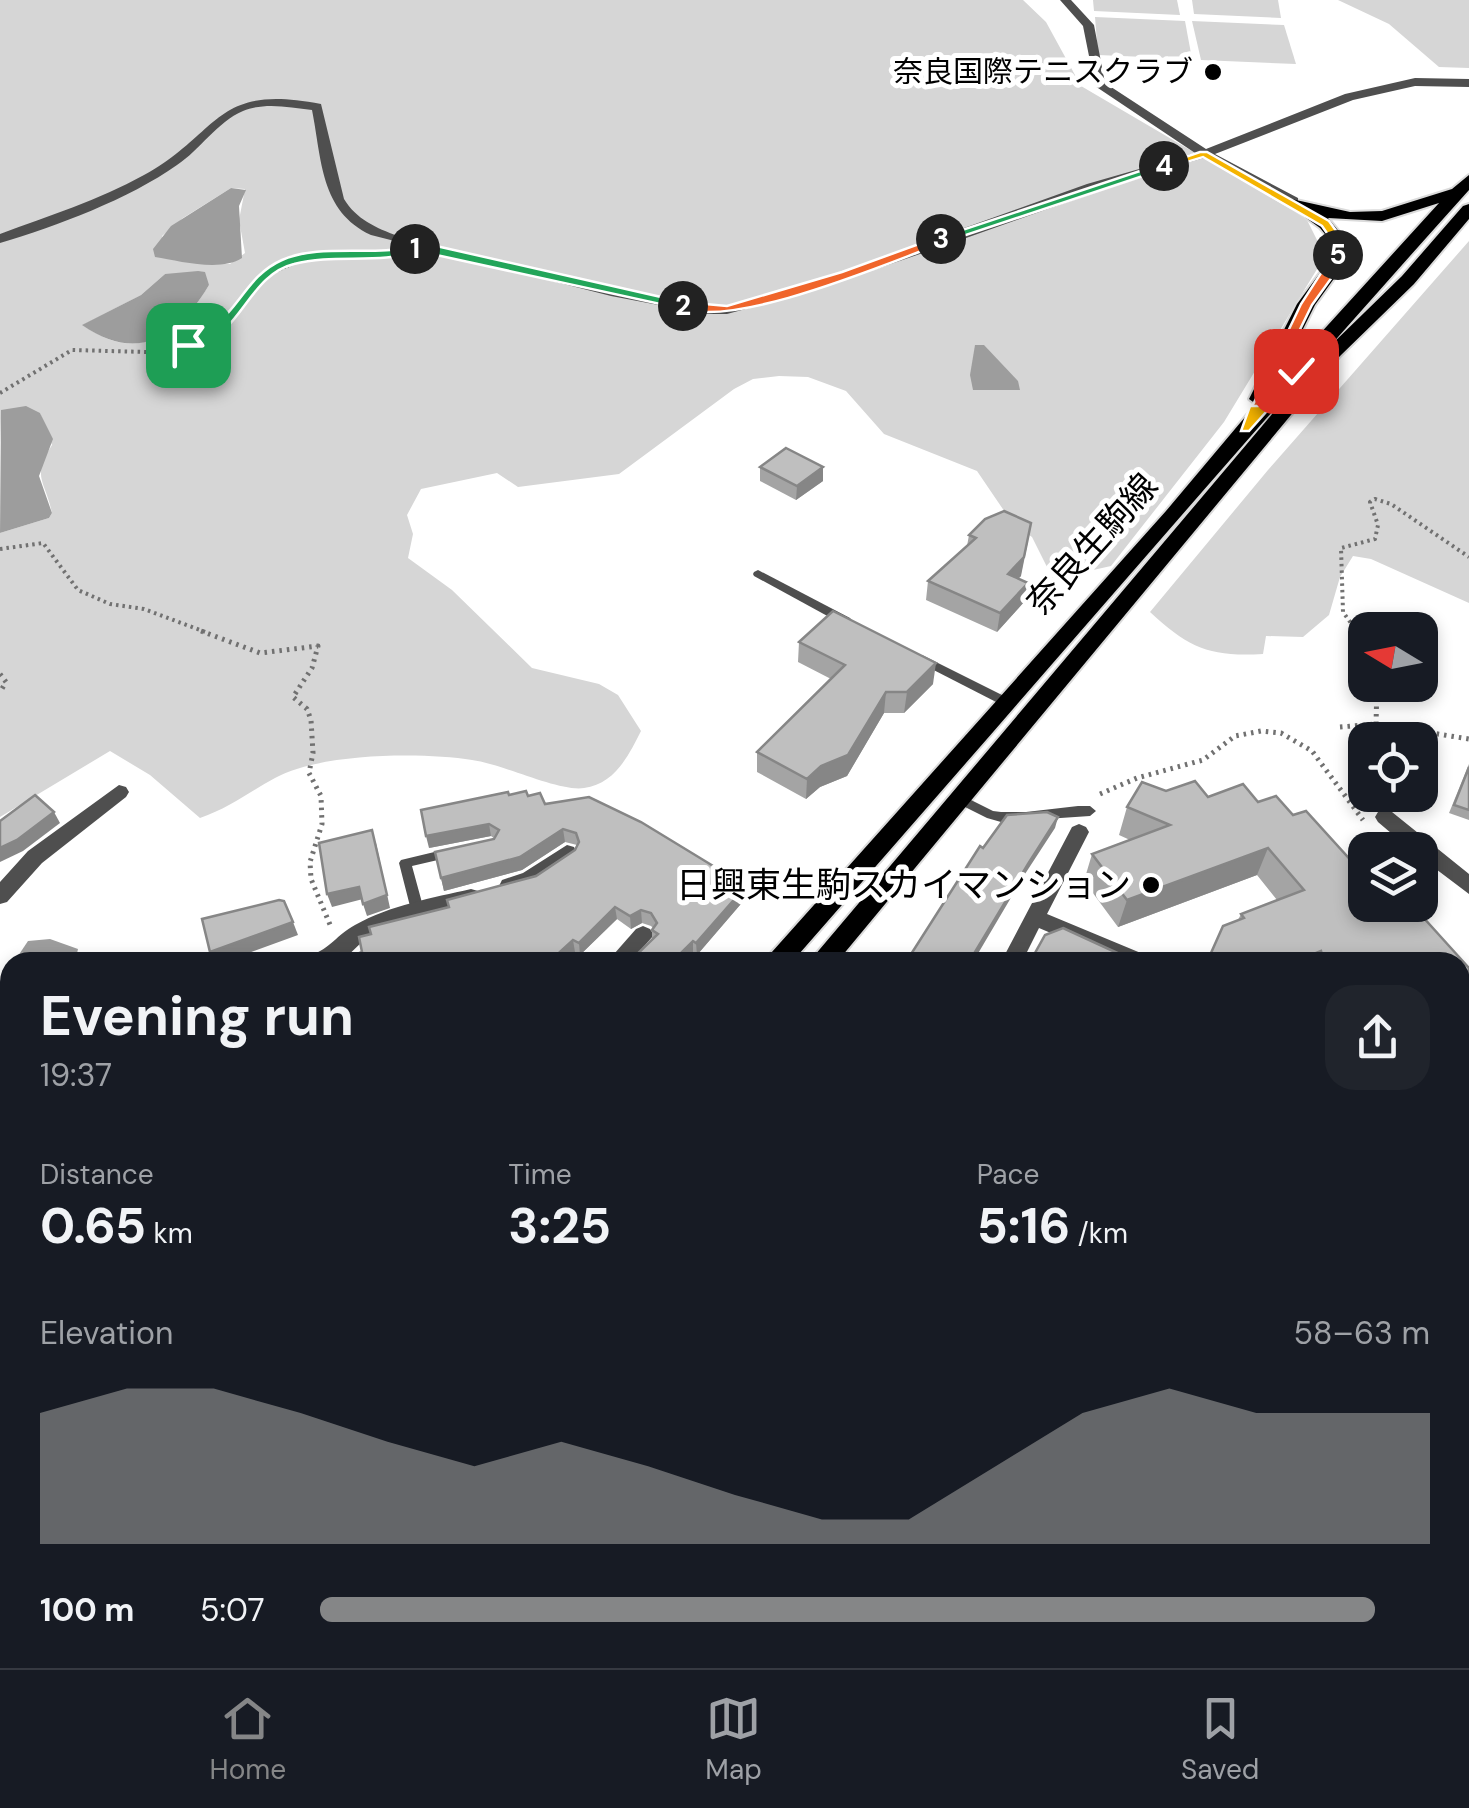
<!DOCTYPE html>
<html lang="en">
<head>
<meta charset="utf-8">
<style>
	body { margin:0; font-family:"DM Sans","Noto Sans JP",sans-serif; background:#20242c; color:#f1f3f6; height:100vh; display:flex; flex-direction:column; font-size:38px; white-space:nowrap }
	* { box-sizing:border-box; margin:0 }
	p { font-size:32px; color:#9ea1a6 }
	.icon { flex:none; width:55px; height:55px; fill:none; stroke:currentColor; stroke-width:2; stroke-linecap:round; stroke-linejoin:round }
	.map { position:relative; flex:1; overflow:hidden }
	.sheet { position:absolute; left:0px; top:952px; width:1470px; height:718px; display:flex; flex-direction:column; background:#171b24; border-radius:30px 30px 0 0; box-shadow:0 5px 15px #0003 }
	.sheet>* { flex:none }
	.needle { width:65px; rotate:280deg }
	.fabs { position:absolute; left:1348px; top:612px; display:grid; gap:20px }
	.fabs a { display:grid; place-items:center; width:90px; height:90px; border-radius:20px; background:#171b24; box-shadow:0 5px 15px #0003; font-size:50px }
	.pin { position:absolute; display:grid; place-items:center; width:85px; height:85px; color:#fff; margin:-42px; border-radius:20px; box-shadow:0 5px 15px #0006 }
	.km { position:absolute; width:50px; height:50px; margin:-25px; border-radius:50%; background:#222; color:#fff; font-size:28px; line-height:50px; text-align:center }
	.round { display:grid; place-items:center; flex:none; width:105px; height:105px; border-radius:30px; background:#20242c }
	.overview { display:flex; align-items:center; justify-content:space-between; height:170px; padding:0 40px }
	h1 { font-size:55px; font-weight:700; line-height:75px }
	.metrics { display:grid; grid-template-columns:repeat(3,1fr); gap:15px; height:170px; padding:10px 40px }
	.metrics div { display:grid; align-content:center }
	.metrics b { font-size:50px; font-weight:700 }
	.metrics small { font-size:28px; font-weight:400 }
	.metrics p { font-size:28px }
	.chart { height:280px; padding:20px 40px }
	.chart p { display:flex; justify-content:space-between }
	.chart svg { width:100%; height:180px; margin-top:10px; fill:#858687; opacity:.7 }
	ul { padding:0 40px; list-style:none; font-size:32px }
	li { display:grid; grid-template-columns:160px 120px 1fr; align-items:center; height:75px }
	li i { height:25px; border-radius:12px; background:#858687 }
	.tabs { display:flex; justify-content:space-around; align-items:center; height:140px; border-top:2px solid #363941; background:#171b24; font-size:28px; color:#9ea1a6 }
	.tabs a { display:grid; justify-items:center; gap:5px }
	.tabs .selected { color:#858687 }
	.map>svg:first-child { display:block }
	.green { fill:#d6d6d6; fill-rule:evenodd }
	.water { fill:#9d9d9d }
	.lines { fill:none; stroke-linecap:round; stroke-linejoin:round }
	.primary-casing { stroke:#dbdbdb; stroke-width:4 }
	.path-far3 { stroke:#717171; stroke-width:2.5; stroke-dasharray:1 2.5; stroke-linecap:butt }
	.path-far2 { stroke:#717171; stroke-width:4; stroke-dasharray:2.5 4; stroke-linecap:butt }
	.path-far1 { stroke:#717171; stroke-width:5; stroke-dasharray:2.5 5; stroke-linecap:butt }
	.path { stroke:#717171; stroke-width:6; stroke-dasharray:4 6; stroke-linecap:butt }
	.service { fill:#4f4f4f; fill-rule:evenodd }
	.minor { fill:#4f4f4f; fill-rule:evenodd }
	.primary { fill:#000; fill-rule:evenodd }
	.wall { fill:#a4a4a4 }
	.shaded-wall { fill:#868686 }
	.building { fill:#bfbfbf; stroke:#868686; stroke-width:2.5 }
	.split-1 { fill:#22a559; stroke:#fff; stroke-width:2.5 }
	.split-2 { fill:#22a559; stroke:#fff; stroke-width:2.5 }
	.split-3 { fill:#f0652b; stroke:#fff; stroke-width:2.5 }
	.split-4 { fill:#22a559; stroke:#fff; stroke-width:2.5 }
	.split-5 { fill:#f5b400; stroke:#fff; stroke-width:2.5 }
	.split-6 { fill:#f0652b; stroke:#fff; stroke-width:2.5 }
	.split-7 { fill:#f5b400; stroke:#fff; stroke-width:2.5 }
	.poi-dot { fill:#000; stroke:#fff; stroke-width:4 }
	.labels { text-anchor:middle; stroke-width:10; stroke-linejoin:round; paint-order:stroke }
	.far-poi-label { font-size:30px; fill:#000; stroke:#fff; text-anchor:end }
	.street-label { font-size:35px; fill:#000; stroke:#fff }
	.poi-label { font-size:35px; fill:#000; stroke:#fff; text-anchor:end }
</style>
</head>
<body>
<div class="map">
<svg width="1469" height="1668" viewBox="0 0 1469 1668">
	<rect width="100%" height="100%" fill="#fff"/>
	<g class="green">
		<path d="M0,0h1023l23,22 35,64 225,132 19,38 -101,166 -113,144 -58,13 -21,-42 -19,-13 -36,-53 -93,-37 -38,-43 -38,-14 -29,-1 -26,3 -19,10 -115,85 -101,13 -21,-14 -76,16 -14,26 6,19 -5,24 44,32 80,78 67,16 19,11 23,36c-12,24 -26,53 -57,57 -25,4 -81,-24 -112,-28 -51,-8 -152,-7 -197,18 -26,14 -46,30 -75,40l-50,-43 -40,-24 -110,66v-284l49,-15 3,-5c-7,-33 -21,-36 0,-68l-12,-32 -39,5 -1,25zM231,188l14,1 -6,31 6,33 -15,11 -57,-4 -11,-24 21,-18zM165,274l44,11c-30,50 -72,80 -126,40l58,-30z"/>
		<path d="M1093,0h84l3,15 -86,-4z"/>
		<path d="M1192,0h86l3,18 -87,-4z"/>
		<path d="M1338,0h131v68l-30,-1 -50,-43z"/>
		<path d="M1095,17l90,4 7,38 -94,-4z"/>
		<path d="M1192,21l92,4 12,39 -95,-4z"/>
		<path d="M1469,241v362l-98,-44 -18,-3 -13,21 -11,38 -26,22 -37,-1 -3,18c-54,3 -74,-6 -113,-42l118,-142z"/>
		<path d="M938,1660h317l1,8h-316z"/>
	</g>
	<g class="water">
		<path d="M231,188l15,2 -7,16 3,52c-21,14 -63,3 -87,-1l-2,-8 18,-23z"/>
		<path d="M198,271l7,1 4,13c-31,52 -71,79 -127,40l59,-30 24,-21z"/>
		<path d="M975,345h9l34,36 2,9h-47l-3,-15z"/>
		<path d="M26,406l14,7 13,26 -14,37 13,37 -3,5 -49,15 1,-123z"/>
		<path d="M50,939l28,10 -3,13h-61l14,-21z"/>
	</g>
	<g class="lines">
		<defs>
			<g id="primary">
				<path d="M1469,175v15c-229,255 -451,515 -677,772h-29l403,-451 90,-107 -7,-5 48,-95 31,-42 1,-23 -9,-11 -33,-24v-6l63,14 32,-1 70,-22zM1439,203l-162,178 38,-76 31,-43 -1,-23 -17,-21 54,3z"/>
				<path d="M1469,204v15l-55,65 -74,72 -503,606h-28l519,-614 74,-72 61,-70z"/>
				<path d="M150,1660h40l-3,8h-40z"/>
				<path d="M211,1660h40l-3,8h-40z"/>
			</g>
		</defs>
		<use href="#primary" class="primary-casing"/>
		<path class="path-far3" d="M262,278l40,-18 69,-8"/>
		<g class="path-far2">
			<path d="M0,393l72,-43 74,2 56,-13 19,-13 45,-50"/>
			<path d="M0,549l43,-6 35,47 32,14 34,5 64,24"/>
			<path d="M1358,633l-15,-21 -2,-64 34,-9 3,-14 -8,-23 5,-3 16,5 78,53"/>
		</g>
		<g class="path-far1">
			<path d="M201,631l59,22 58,-7 -6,22 -19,29 14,12 4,11 2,33 -4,20 12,23 1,28 -12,38 1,17 20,48"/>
			<path d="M1357,631l8,11"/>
			<path d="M0,674l6,8 -6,10"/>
			<path d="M1376,724l1,-39"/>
			<path d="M1340,727l36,-3 93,15"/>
			<path d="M1100,794l37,-16 66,-18 32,-24 26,-5 20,2 31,18 51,69"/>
		</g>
		<path class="path" d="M0,1575l10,-11"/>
		<g class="service">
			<path d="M758,570l92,48 2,3 -2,3h-8l-88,-48 -1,-2 1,-2z"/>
			<path d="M922,655l86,43 2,3 -6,4 -4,-1 -82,-42 -2,-3z"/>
			<path d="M961,795l32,16 8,1h25l52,-6h12l6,5 -6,5 -89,6 -14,-4 -30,-15 -2,-3z"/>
			<path d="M451,848l4,2 2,3 -2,3 -43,10 12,44 -2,4h-10l-13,-51 2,-3z"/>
			<path d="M1460,1139l9,5v15l-9,-5z"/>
			<path d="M486,1660h18l-1,8h-18z"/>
			<path d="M701,1660h27l-5,8h-27z"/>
		</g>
		<g class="minor">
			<path d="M1060,0h11l23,25 11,58 101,66 139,-55 70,-16 54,1v8l-54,-1 -62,14 -138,54 83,44v6h-10l-84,-46c-161,47 -315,114 -477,156h-21l-95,-18 -240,-61c-51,-24 -49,-75 -59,-125 -23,-3 -48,-8 -69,1 -26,11 -43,39 -66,54 -48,34 -120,61 -177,78v-9c48,-18 99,-34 144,-59 78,-43 69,-92 177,-71l23,95c12,20 32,29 54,37l213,52 95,18h20l115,-34 246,-88 108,-31 -100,-67 -12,-60z"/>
			<path d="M119,785l7,2 3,5 -3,5 -84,66 -35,39 -7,2v-22l28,-31z"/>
			<path d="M1385,809l7,3 77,62v20l-49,-37v-7h-9l-33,-28 -3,-5 3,-5z"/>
			<path d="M1079,824l7,3 3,5 -42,82 101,42 2,6h-31l-80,-34 -17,34h-21l71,-135z"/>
			<path d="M567,845l7,2 3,6 -3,6c-19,13 -47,40 -72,33l-3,-6 3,-6 21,-7z"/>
			<path d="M471,889l7,2 3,6 -3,6 -96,28 -19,10 -22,21h-35l3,-6c23,-8 27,-21 46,-31 36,-20 77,-27 116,-36z"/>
			<path d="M643,926l7,3 4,6 -24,27h-23l29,-33z"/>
			<path d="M1460,1081l9,5v34l-9,4z"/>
			<path d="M0,1109l10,4v23l-10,-4z"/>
			<path d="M10,1173v26l-10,5v-26z"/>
			<path d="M10,1399v32l-10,4v-32z"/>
			<path d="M1460,1450l9,3v28l-9,-3z"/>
			<path d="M31,1660h34l-4,8h-34z"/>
			<path d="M426,1660h30l-4,8h-30z"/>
			<path d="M899,1660h30l2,8h-30z"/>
			<path d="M1269,1660h30l1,8h-30z"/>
		</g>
		<use href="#primary" class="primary"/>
	</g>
	<g class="wall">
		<path d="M760,467h63v14l-27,19 -36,-19z"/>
		<path d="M1004,511l17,65 -3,2 6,24 -27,30 -71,-32 2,-19 39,-35 2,-11z"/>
		<path d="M799,642l134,42 -29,29h-20l-37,63 -27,11 -14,12 -49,-27v-20l74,-73 -33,-17z"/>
		<path d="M1469,764v56l-20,-7z"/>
		<path d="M1166,791l92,11 107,103 70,-21 -17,28 51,56v11l-9,14v-31h-253l31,-42 3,-6 36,-14 -20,-25 -139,52 -34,-46 8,-27 38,-14 -11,-5 8,-28z"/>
		<path d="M509,795l19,1 218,102 -49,57 -45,-16v-9l1,-2 -2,-2 -9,-3 -11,6 -14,-10 -37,36 -5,-3 -11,10h-205l3,-10 87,-45 87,-31 39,-26 2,-5 -12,-3 -43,28 -78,21 -9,-39 60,-13 -4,-3 -62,12z"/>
		<path d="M1469,1208v125l-9,-13v-108z"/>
		<path d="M1460,1504l9,7v124l-9,-8z"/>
	</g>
	<g class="shaded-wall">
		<path d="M823,467v14l-27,19 1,-14z"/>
		<path d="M1028,541l-7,35 -16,17 3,-19z"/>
		<path d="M1028,583l-4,19 -27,30 3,-19z"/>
		<path d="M936,663l-3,21 -29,29 3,-21z"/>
		<path d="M886,692l-2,21 -37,63 -27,11 -14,12 1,-20z"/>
		<path d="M54,812l6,11 -37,28 -23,11v-14z"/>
		<path d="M1058,817l-3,11 -30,46 -52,88h-4l59,-98z"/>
		<path d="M489,824l2,12 -62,12 -3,-12z"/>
		<path d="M563,829l2,13 -43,28 -78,21 -3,-13z"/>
		<path d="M376,843l14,65 -23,8 -4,-12z"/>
		<path d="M1268,848l-11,27 -139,52 9,-27z"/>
		<path d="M1435,884l-15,27 -31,12 10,-18h21v-15z"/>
		<path d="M746,886v12l-49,57 -1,-12z"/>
		<path d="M359,887l4,12 -31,8 -5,-13z"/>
		<path d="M615,907l2,12 -37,36 -1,-12z"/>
		<path d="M641,910l1,13 -11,6 -1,-13z"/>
		<path d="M293,922l5,13 -74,27h-9l-5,-10z"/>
		<path d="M573,940l2,12 -11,10h-15z"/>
		<path d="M693,941v12l-9,9h-12z"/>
		<path d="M1321,951l-5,11h-22z"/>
		<path d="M10,1360v20l-10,10v-20z"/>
		<path d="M10,1512v20l-10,10v-20z"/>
		<path d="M384,1660h10l-5,8h-10z"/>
		<path d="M619,1661l1,7h-14z"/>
	</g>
	<g class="building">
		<path d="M786,448l37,19 -26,19 -37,-19z"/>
		<path d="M1004,511l27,12 -7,34 -16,17 20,9 -28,30 -72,-32 48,-43 -7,-3 16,-16z"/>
		<path d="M833,611l103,52 -29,29h-21l-38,63 -27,11 -14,13 -50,-27 88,-87 -46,-23z"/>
		<path d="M1469,767v43l-15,-5z"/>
		<path d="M1195,781l13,16 35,-13 15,18 18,-6 17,19 13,-4 59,65v29h47l57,63v9l-4,4 -5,-4v-15h-19l-6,-4 1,4h-112l-3,-11 -27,11h-8l-1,-3 -2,3h-76l16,-36 21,-8 -3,-4 63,-24 -36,-42 -141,52 -35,-46 78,-29 -43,-18 15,-25 24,9z"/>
		<path d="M526,791l2,5 12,-3 5,11 44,-7 52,25 105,64 -50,57 -3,-2 -21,21h-43l29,-28 -6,-4 5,-7 -6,-10 -10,-3 -11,6 -15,-9 -36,36 -6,-3 -24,22h-190l-2,-8 5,-2 -3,-15 12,-3 -2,-7 80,-20 -2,-7 89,-24 39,-26 4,-8 -3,-9 -13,-4 -43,28 -79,21 -6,-26 59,-13 5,-9 -10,-6 -63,12 -5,-26 87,-18 1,3z"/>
		<path d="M35,795l19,17 -37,28 -17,8v-27z"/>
		<path d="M1047,812l11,5 -30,47 -59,98h-63l74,-116 3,2 24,-33z"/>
		<path d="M372,830l15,65 -24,9 -4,-17 -32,7 -8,-51z"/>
		<path d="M1420,867l15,17 -15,6z"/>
		<path d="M279,900l5,1 9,21 -83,30 -8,-33z"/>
		<path d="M1063,928l74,34h-107l15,-27z"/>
		<path d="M10,1038v18l-10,-7z"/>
		<path d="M10,1194v166l-10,10v-167z"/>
		<path d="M1469,1208v88l-9,-13v-71z"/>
		<path d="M10,1436v76l-10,10v-76z"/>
		<path d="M1460,1504l9,7v85l-2,2 -7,-6z"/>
		<path d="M1464,1648l5,10v10h-71l26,-8h36v-11z"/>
		<path d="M317,1660h67l-5,8h-67z"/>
		<path d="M513,1660h105l1,1 -13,7h-90z"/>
	</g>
	<path class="split-1" d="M415,246l4,5c-40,14 -84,2 -125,13 -33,8 -46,42 -68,64 -9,8 -23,14 -34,20l-10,-3c10,-8 24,-12 34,-20 25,-21 34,-51 66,-65 38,-17 93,-3 133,-14z"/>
	<path class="split-2" d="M423,243l260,59 6,4 -6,3 -274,-60z"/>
	<path class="split-3" d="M941,236l4,6c-54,20 -219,91 -267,64l5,-4 44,4 115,-34z"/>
	<path class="split-4" d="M1164,163l3,5 -222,74 -10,-3z"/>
	<path class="split-5" d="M1200,152h7l122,69 13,18v19l-10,-3 -1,-16 -9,-13 -119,-69 -39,12 -5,-3z"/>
	<path class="split-6" d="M1334,253h8l1,9 -31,43 -51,104 -11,2 51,-107z"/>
	<path class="split-7" d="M1292,369l11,2 -54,60h-8l9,-25h8z"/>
	<g class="poi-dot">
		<circle cx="1213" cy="72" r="10"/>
		<circle cx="1151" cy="885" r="10"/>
	</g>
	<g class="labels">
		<g class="far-poi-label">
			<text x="1193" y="82">奈良国際テニスクラブ</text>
		</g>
		<g class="street-label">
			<text transform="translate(1092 544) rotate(-48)" y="12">奈良生駒線</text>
		</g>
		<g class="poi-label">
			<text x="1131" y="897">日興東生駒スカイマンション</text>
		</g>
	</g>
</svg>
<div class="fabs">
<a><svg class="needle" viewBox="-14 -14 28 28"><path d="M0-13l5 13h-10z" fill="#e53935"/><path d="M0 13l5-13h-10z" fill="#9ea1a6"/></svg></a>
<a><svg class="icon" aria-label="locate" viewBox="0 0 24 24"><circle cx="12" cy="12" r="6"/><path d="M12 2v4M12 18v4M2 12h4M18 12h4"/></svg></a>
<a><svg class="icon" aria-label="layers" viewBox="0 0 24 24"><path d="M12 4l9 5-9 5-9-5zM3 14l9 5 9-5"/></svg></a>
</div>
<div class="pin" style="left:188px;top:345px;background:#1e9e55"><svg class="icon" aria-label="arrive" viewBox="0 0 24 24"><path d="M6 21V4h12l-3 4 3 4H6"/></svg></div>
<div class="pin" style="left:1296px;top:371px;background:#d93025"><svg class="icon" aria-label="check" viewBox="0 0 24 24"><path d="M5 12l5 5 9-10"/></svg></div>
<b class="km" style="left:415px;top:249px">1</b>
<b class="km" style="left:683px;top:306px">2</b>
<b class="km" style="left:941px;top:239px">3</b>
<b class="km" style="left:1164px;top:166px">4</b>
<b class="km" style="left:1338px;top:255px">5</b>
<section class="sheet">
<div class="overview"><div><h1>Evening run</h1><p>19:37</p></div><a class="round"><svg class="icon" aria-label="share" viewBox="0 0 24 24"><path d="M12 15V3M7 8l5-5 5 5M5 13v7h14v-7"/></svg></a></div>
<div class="metrics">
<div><p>Distance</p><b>0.65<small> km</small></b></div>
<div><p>Time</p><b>3:25</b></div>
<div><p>Pace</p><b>5:16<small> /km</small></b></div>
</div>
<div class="chart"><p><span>Elevation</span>58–63 m</p>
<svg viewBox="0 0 160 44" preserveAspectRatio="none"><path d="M0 44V12L10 6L20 6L30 12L40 19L50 25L60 19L70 25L80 32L90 38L100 38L110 25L120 12L130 6L140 12L150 12L160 12V44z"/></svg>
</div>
<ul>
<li><b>100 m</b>5:07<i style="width:95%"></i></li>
</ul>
</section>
</div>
<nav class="tabs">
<a class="selected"><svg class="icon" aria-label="home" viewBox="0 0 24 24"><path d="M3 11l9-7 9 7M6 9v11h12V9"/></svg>Home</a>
<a><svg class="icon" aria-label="map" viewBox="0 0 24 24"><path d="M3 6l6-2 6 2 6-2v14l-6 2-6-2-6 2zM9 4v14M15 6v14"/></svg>Map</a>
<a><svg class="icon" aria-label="saved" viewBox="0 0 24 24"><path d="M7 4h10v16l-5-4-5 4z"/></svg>Saved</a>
</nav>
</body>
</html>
